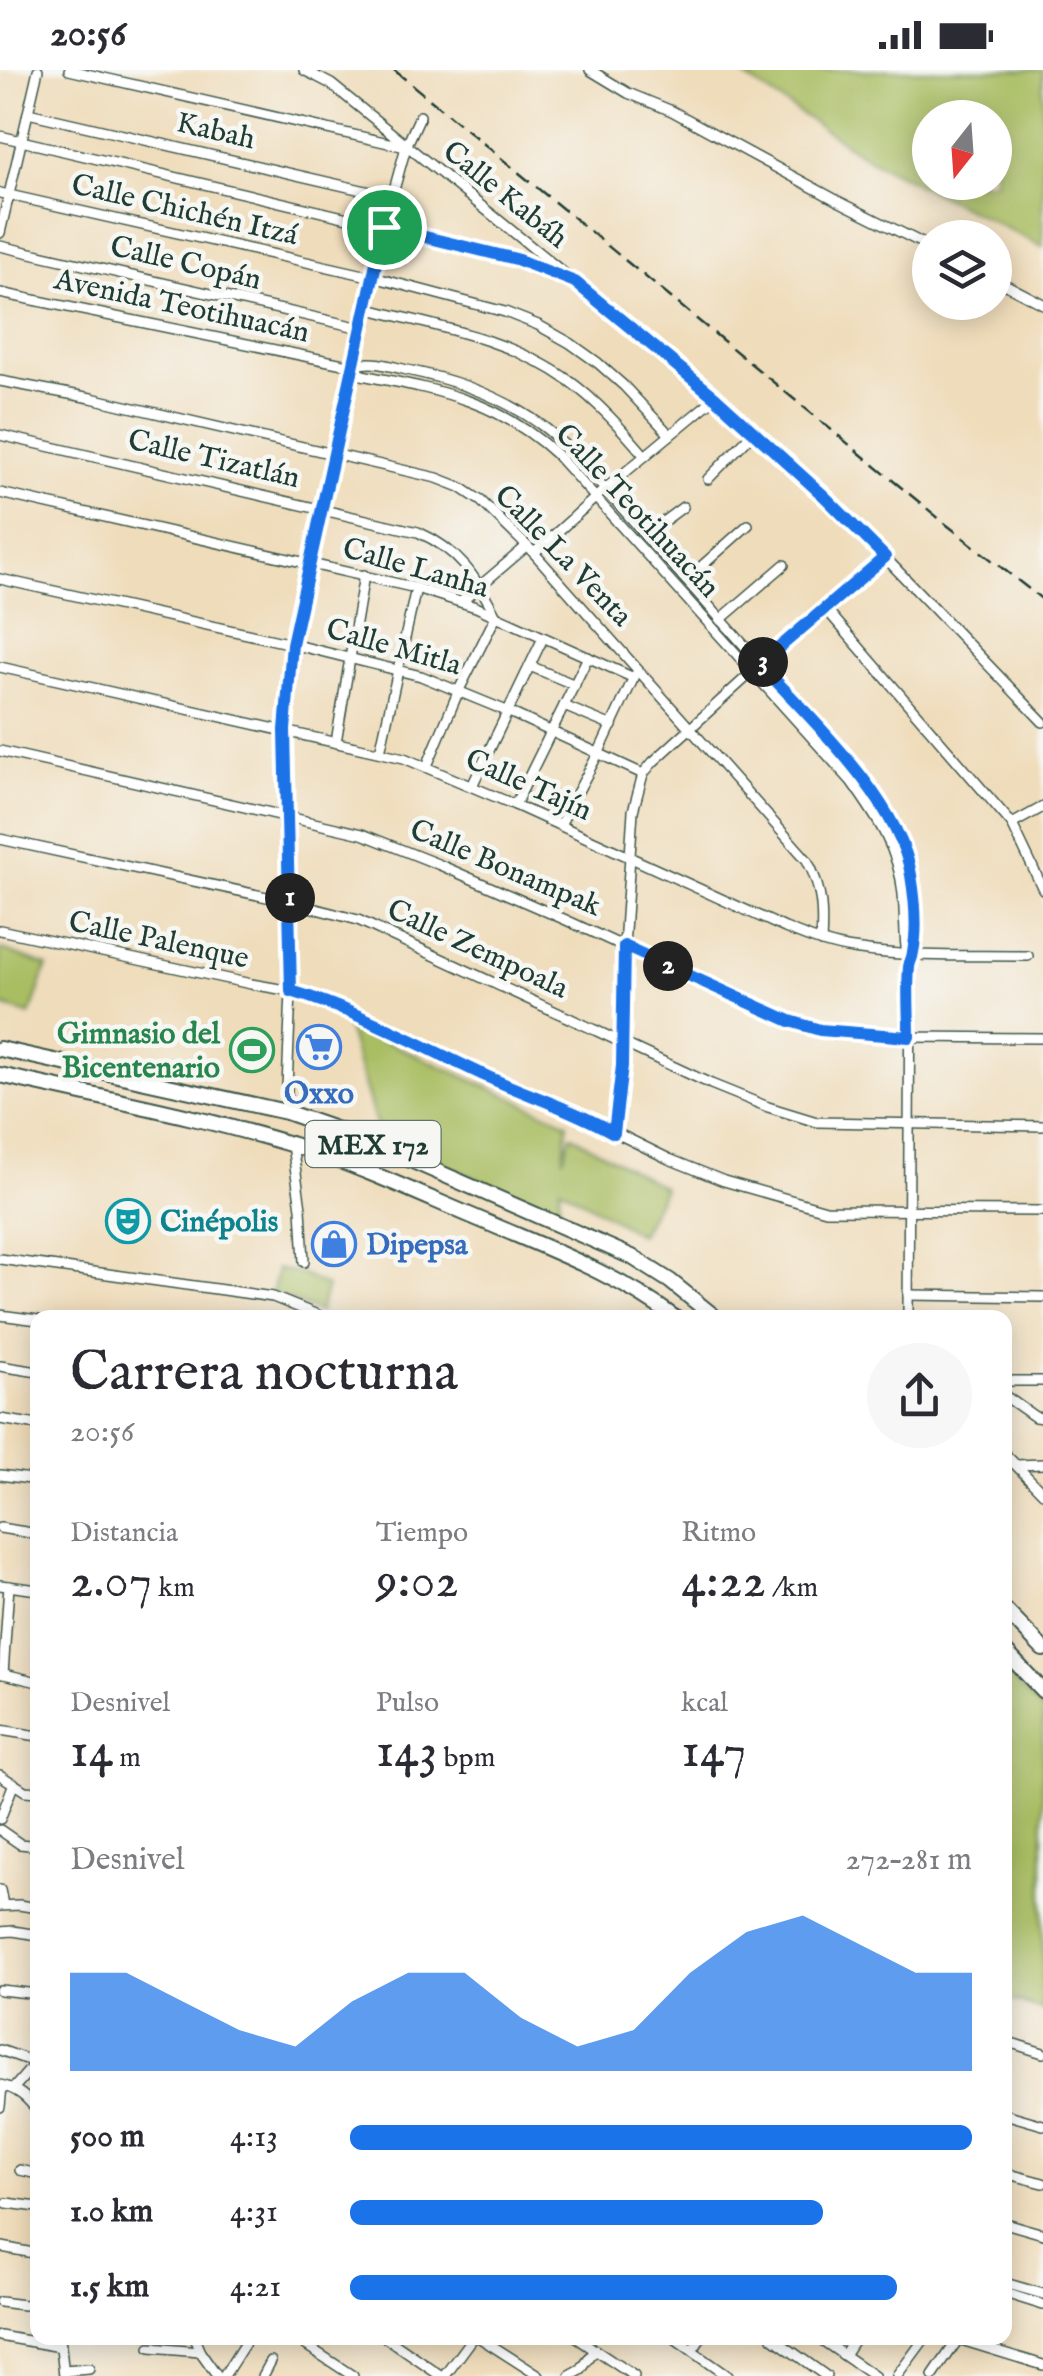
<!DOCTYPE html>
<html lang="es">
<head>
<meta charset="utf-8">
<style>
	body { margin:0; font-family:"IM FELL English",serif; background:#f7f7f7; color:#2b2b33; height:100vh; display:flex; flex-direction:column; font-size:38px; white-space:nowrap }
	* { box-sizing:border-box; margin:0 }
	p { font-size:32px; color:#7c7c81 }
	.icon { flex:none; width:55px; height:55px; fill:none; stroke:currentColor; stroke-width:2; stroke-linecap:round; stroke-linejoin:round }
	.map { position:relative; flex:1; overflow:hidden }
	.panel { position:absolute; left:30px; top:1240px; width:982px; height:1035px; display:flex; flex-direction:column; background:#fff; border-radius:20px; box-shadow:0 5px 25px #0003 }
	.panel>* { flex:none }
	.needle { width:65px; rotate:197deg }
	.fabs { position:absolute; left:912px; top:30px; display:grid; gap:20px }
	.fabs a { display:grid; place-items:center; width:100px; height:100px; border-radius:50%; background:#fff; box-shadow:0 5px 25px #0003; font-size:50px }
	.pin { position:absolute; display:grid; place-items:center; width:85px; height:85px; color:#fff; margin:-42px; border:5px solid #fff; border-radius:50%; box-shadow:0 2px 10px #0007 }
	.km { position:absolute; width:50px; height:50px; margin:-25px; border-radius:50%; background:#222; color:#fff; font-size:28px; line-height:50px; text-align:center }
	.round { display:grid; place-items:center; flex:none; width:105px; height:105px; border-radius:52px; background:#f7f7f7 }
	.overview { display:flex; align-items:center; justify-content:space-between; height:170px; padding:0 40px }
	h1 { font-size:55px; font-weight:600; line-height:75px }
	.figures { display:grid; grid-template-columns:repeat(3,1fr); gap:15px; height:170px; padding:10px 40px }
	.figures div { display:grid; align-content:center }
	.figures b { font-size:50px; font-weight:600 }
	.figures small { font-size:28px; font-weight:400 }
	.figures p { font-size:28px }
	.chart { height:280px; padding:20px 40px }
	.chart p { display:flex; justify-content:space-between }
	.chart svg { width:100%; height:180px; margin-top:10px; fill:#1a73e8; opacity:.7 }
	ul { padding:0 40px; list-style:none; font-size:32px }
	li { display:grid; grid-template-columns:160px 120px 1fr; align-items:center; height:75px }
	li i { height:25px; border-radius:12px; background:#1a73e8 }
	.status { display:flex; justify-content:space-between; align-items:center; height:70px; padding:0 50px; background:#fff; direction:ltr }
	.status svg { height:28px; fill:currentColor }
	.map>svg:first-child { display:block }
	.green { fill:#a9bd62; stroke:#647d4b; stroke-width:2.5; fill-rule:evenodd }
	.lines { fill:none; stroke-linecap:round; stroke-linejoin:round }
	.minor-casing { stroke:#3e5548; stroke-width:12 }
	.primary-casing { stroke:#3e5548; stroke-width:18 }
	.minor { stroke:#fff; stroke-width:9 }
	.primary { stroke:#fff; stroke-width:14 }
	.rail { stroke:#1f3d34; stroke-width:2.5; stroke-dasharray:15 8; stroke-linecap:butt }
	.route-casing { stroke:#fff; stroke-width:20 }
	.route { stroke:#1a73e8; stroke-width:12 }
	.labels { text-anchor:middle; stroke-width:9; stroke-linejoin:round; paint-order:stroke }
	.shield { fill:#f6f6f2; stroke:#60746d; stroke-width:2.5 }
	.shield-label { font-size:28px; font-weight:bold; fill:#1f3d34 }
	.street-label { font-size:30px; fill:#1f3d34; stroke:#f6f6f2 }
	.leisure-label { font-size:30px; font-weight:bold; fill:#27864d; stroke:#f6f6f2; text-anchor:end }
	.shop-label { font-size:30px; font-weight:bold; fill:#366cbe; stroke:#f6f6f2 }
	.culture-label { font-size:30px; font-weight:bold; fill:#0d838f; stroke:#f6f6f2; text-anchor:start }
</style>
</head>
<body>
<div class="status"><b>20:56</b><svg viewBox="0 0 49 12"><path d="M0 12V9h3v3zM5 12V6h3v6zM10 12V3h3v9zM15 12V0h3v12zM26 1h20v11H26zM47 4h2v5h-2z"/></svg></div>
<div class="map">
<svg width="1043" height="2306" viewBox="0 0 1043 2306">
	<rect width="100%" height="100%" fill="#f6f6f2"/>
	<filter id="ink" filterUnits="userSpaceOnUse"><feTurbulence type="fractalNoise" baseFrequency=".01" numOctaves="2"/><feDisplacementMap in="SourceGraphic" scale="20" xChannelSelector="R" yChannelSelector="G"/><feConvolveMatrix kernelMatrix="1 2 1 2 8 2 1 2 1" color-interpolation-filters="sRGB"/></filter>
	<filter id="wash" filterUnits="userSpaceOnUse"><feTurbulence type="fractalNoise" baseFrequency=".0048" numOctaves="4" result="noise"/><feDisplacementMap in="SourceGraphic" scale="40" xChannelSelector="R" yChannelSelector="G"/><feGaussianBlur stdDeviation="2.25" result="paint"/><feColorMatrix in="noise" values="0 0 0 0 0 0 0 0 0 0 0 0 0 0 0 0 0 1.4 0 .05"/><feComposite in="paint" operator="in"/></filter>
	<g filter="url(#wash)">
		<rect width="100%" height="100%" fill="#efdcba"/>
		<g class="green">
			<path d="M735,0h308v177l-176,-89zM930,48h65v64h-65z"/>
			<path d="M0,879l47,17 -17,49 -30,-10z"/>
			<path d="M346,954l222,99 -5,36 8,-24 93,53 -24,47 -80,-48 -1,27 -179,-77z"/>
			<path d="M277,1199l24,5 26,13 -8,25 -47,-18z"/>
			<path d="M1005,1602l38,39v299l-38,-12z"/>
		</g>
	</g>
	<g filter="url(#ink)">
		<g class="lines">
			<defs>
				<g id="minor">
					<path d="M69,0l337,77"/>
					<path d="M304,0l27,14 234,190"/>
					<path d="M590,0l38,23 44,18 166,90 92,46"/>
					<path d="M28,43l364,84"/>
					<path d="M0,66l475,112 70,21 30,13 140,116 136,124 192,200"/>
					<path d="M0,123l373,84 132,35 33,13 32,18 28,20 26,23 46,49"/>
					<path d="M0,163l38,-163"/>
					<path d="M0,176l361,82"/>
					<path d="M995,209l48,25"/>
					<path d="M0,223l353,73c18,-7 36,0 54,4 49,10 97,27 137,57 23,18 42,41 61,62l252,283c35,47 57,84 57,145 0,16 1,31 -4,47l-2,354"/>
					<path d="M365,238c69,18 144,30 203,72 29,21 54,49 77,76"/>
					<path d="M353,296l9,9c76,15 136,25 195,80l294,326c25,35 48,68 52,113 2,20 1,42 4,62"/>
					<path d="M0,311l91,17 346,80 23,9 21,14 53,52 273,307c15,28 16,51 14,82"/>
					<path d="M0,365l418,97c41,18 58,45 78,84l-37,74 -32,76"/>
					<path d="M708,409l45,-46"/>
					<path d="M0,423l416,95 60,19 158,71"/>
					<path d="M645,465l38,-28"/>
					<path d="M534,483l71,-64 110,-91"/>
					<path d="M0,509l292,65 129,32 88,36 134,62"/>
					<path d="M686,510l62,-55"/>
					<path d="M461,532l66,-56"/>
					<path d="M826,539l186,215 31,65"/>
					<path d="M720,550l64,-55"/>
					<path d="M530,596l45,19"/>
					<path d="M0,597l404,91 111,47 270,123c21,9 44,18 68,21 57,9 117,6 175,7"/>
					<path d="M564,636l48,20"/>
					<path d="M336,672l28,-167"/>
					<path d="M0,681l362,83 78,31 126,55 198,91 56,19 89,7 134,1"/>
					<path d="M380,682l36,-164"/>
					<path d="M472,716l71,-148"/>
					<path d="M515,735l73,-148"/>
					<path d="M1012,754l31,-17"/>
					<path d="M560,755l39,-73 36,-77"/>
					<path d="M0,769l290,63 68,18 353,164 57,23 49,15 226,4"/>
					<path d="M0,860l251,54 40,7 27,8 175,80 101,43 75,37 55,22 102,29 217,1"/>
					<path d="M286,1042l5,-121 -6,-261 1,-34 6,-52 100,-447 14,-50 14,-31"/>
					<path d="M614,1063l9,-67 1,-120 9,-135 10,-37 10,-12 108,-98 124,-107"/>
					<path d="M292,1075l9,63 3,54"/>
					<path d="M0,1189l273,38 52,21"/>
					<path d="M908,1225l135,2"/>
					<path d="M0,1245l38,5"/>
					<path d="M0,1296l38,6"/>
					<path d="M1005,1311h38"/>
					<path d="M1005,1326l30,21 8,1"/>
					<path d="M0,1349l38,6"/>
					<path d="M1005,1384l38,39"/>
					<path d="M1016,1395l27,-1"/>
					<path d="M0,1405l38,5"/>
					<path d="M0,1458l38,6"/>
					<path d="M0,1515l38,5"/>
					<path d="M0,1603l38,9"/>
					<path d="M3,1604l6,-88"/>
					<path d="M0,1660l38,6"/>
					<path d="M0,1705l25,16 13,1"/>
					<path d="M0,1749l14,-36"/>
					<path d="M0,1760l20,14 18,2"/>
					<path d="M0,1820l3,15"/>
					<path d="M0,1836l19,-1 19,3"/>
					<path d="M0,1862l13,-1 25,4"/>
					<path d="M0,1920l38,4"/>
					<path d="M1005,1971l38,12"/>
					<path d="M0,1980l34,12"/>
					<path d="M0,2015c18,4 27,12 38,27"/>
					<path d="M14,2018l24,-28"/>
					<path d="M0,2037l2,-21"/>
					<path d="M1005,2044l38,11"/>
					<path d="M20,2100l18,4"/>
					<path d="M1005,2103l38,10"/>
					<path d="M7,2133l31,4"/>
					<path d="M1005,2153l38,11"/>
					<path d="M2,2177l36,7"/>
					<path d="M1005,2213l38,11"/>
					<path d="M1005,2223l38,12"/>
					<path d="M0,2232l24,3 14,-2"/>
					<path d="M0,2266l61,11"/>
					<path d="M60,2268l4,38"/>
					<path d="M194,2268l6,14 17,24"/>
					<path d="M295,2268l58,38"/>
					<path d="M386,2268l55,38"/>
					<path d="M480,2268l59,38"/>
					<path d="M577,2268l57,38"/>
					<path d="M673,2268l54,38"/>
					<path d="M773,2268l53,38"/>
					<path d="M819,2268l55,38"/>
					<path d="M958,2269l85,26"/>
					<path d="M150,2278l50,4"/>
					<path d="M692,2281l9,-13"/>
					<path d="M844,2285l11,-17"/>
					<path d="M64,2301l25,-2"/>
					<path d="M224,2306l21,-33"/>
					<path d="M263,2306l8,-15"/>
					<path d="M445,2306l28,-38"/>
					<path d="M570,2306l11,-6 14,-20"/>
					<path d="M897,2306l28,-38"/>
					<path d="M933,2306l26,-38"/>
				</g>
				<g id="primary">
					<path d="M0,979l286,63 72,25 274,120 38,24 46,37"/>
					<path d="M0,1005c101,23 204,42 303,73 64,21 127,51 190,77 63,27 127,51 182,93"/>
					<path d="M1005,1540l38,39"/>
					<path d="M1005,1581l38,40"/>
				</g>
			</defs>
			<use href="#minor" class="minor-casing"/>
			<use href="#primary" class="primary-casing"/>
			<use href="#minor" class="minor"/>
			<use href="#primary" class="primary"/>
			<path class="rail" d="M394,0l553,455 96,75"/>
		</g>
	</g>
	<g class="lines" filter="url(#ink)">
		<defs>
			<path id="route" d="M384,157l132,32 59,23 141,116 108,98 61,61 -125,107c50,54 140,138 151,211 4,24 7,53 2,77 -2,12 -2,4 -4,15 -2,23 0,47 0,70l-89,-7 -30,-9 -166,-75 -2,120 -8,67c-40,-23 -84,-37 -126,-56 -65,-30 -129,-66 -197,-86l-6,-261 7,-86z"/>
		</defs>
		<use href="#route" class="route-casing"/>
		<use href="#route" class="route"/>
	</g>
	<defs>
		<symbol id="supermarket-ring" viewBox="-11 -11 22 22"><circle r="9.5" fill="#f6f6f2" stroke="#3f7fe0" stroke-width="1.5"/><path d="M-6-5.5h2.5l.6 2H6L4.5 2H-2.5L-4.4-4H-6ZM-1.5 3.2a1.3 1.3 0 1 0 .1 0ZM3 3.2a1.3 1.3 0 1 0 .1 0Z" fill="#3f7fe0"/></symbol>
		<symbol id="stadium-ring" viewBox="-11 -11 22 22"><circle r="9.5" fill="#f6f6f2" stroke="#2e9e5b" stroke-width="1.5"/><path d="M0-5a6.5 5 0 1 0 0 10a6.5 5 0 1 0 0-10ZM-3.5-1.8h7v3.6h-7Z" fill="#2e9e5b"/></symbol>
		<symbol id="theatre-ring" viewBox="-11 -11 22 22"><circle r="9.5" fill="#f6f6f2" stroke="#0f9aa8" stroke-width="1.5"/><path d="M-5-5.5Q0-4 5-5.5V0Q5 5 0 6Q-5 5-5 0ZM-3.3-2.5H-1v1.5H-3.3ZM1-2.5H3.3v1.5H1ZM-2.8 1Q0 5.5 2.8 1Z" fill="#0f9aa8"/></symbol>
		<symbol id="shop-ring" viewBox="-11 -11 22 22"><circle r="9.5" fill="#f6f6f2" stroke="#3f7fe0" stroke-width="1.5"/><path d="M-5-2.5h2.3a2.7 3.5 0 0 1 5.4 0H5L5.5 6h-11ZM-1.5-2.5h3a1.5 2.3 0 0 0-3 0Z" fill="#3f7fe0"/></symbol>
	</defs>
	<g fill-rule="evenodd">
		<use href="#supermarket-ring" x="294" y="952" width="50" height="50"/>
		<use href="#stadium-ring" x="227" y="955" width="50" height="50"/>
		<use href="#theatre-ring" x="103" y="1126" width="50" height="50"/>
		<use href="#shop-ring" x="309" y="1149" width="50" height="50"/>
	</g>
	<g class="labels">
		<rect class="shield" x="305.5" y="1051" width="135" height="46" rx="8"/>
		<g class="shield-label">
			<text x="373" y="1084">MEX 172</text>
		</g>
		<g class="street-label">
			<text transform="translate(216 60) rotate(13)" y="10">Kabah</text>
			<text transform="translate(506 124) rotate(39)" y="10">Calle Kabáh</text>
			<text transform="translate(185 139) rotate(13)" y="10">Calle Chichén Itzá</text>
			<text transform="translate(186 192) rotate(13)" y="10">Calle Copán</text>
			<text transform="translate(182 235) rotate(12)" y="10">Avenida Teotihuacán</text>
			<text transform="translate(214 388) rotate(13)" y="10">Calle Tizatlán</text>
			<text transform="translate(638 440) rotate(47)" y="10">Calle Teotihuacán</text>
			<text transform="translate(564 485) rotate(46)" y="10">Calle La Venta</text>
			<text transform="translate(416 497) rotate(16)" y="10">Calle Lanha</text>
			<text transform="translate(394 576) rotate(16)" y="10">Calle Mitla</text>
			<text transform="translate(529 714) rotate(24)" y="10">Calle Tajín</text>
			<text transform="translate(506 797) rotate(23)" y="10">Calle Bonampak</text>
			<text transform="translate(159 869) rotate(12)" y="10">Calle Palenque</text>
			<text transform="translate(478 878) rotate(25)" y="10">Calle Zempoala</text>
		</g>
		<g class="leisure-label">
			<text x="220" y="973">Gimnasio del<tspan x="220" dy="34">Bicentenario</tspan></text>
		</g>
		<g class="shop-label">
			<text x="319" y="1033">Oxxo</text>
			<text x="366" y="1184" text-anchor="start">Dipepsa</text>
		</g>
		<g class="culture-label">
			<text x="160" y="1161">Cinépolis</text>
		</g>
	</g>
</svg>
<div class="fabs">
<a><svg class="needle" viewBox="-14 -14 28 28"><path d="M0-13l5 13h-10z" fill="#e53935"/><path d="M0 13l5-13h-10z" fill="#7c7c81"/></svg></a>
<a><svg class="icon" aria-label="layers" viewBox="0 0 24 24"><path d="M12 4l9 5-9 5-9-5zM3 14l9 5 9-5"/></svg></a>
</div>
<div class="pin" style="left:384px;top:157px;background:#1e9e55"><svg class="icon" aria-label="arrive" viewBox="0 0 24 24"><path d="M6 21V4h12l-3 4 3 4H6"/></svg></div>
<b class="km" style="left:290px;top:828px">1</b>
<b class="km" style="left:668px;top:896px">2</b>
<b class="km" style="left:763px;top:592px">3</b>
<section class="panel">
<div class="overview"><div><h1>Carrera nocturna</h1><p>20:56</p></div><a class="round"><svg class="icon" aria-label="share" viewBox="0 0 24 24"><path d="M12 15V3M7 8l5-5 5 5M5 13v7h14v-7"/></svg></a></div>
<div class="figures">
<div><p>Distancia</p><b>2.07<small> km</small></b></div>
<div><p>Tiempo</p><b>9:02</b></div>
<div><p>Ritmo</p><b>4:22<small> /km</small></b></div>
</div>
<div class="figures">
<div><p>Desnivel</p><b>14<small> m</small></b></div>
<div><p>Pulso</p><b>143<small> bpm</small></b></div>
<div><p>kcal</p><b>147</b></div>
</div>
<div class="chart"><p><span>Desnivel</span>272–281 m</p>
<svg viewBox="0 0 160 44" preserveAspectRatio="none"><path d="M0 44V20L10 20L20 27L30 34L40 38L50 27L60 20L70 20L80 31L90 38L100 34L110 20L120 10L130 6L140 13L150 20L160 20V44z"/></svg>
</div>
<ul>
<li><b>500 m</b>4:13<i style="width:100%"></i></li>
<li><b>1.0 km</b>4:31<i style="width:76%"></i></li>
<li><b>1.5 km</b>4:21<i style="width:88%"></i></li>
</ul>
</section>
</div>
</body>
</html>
